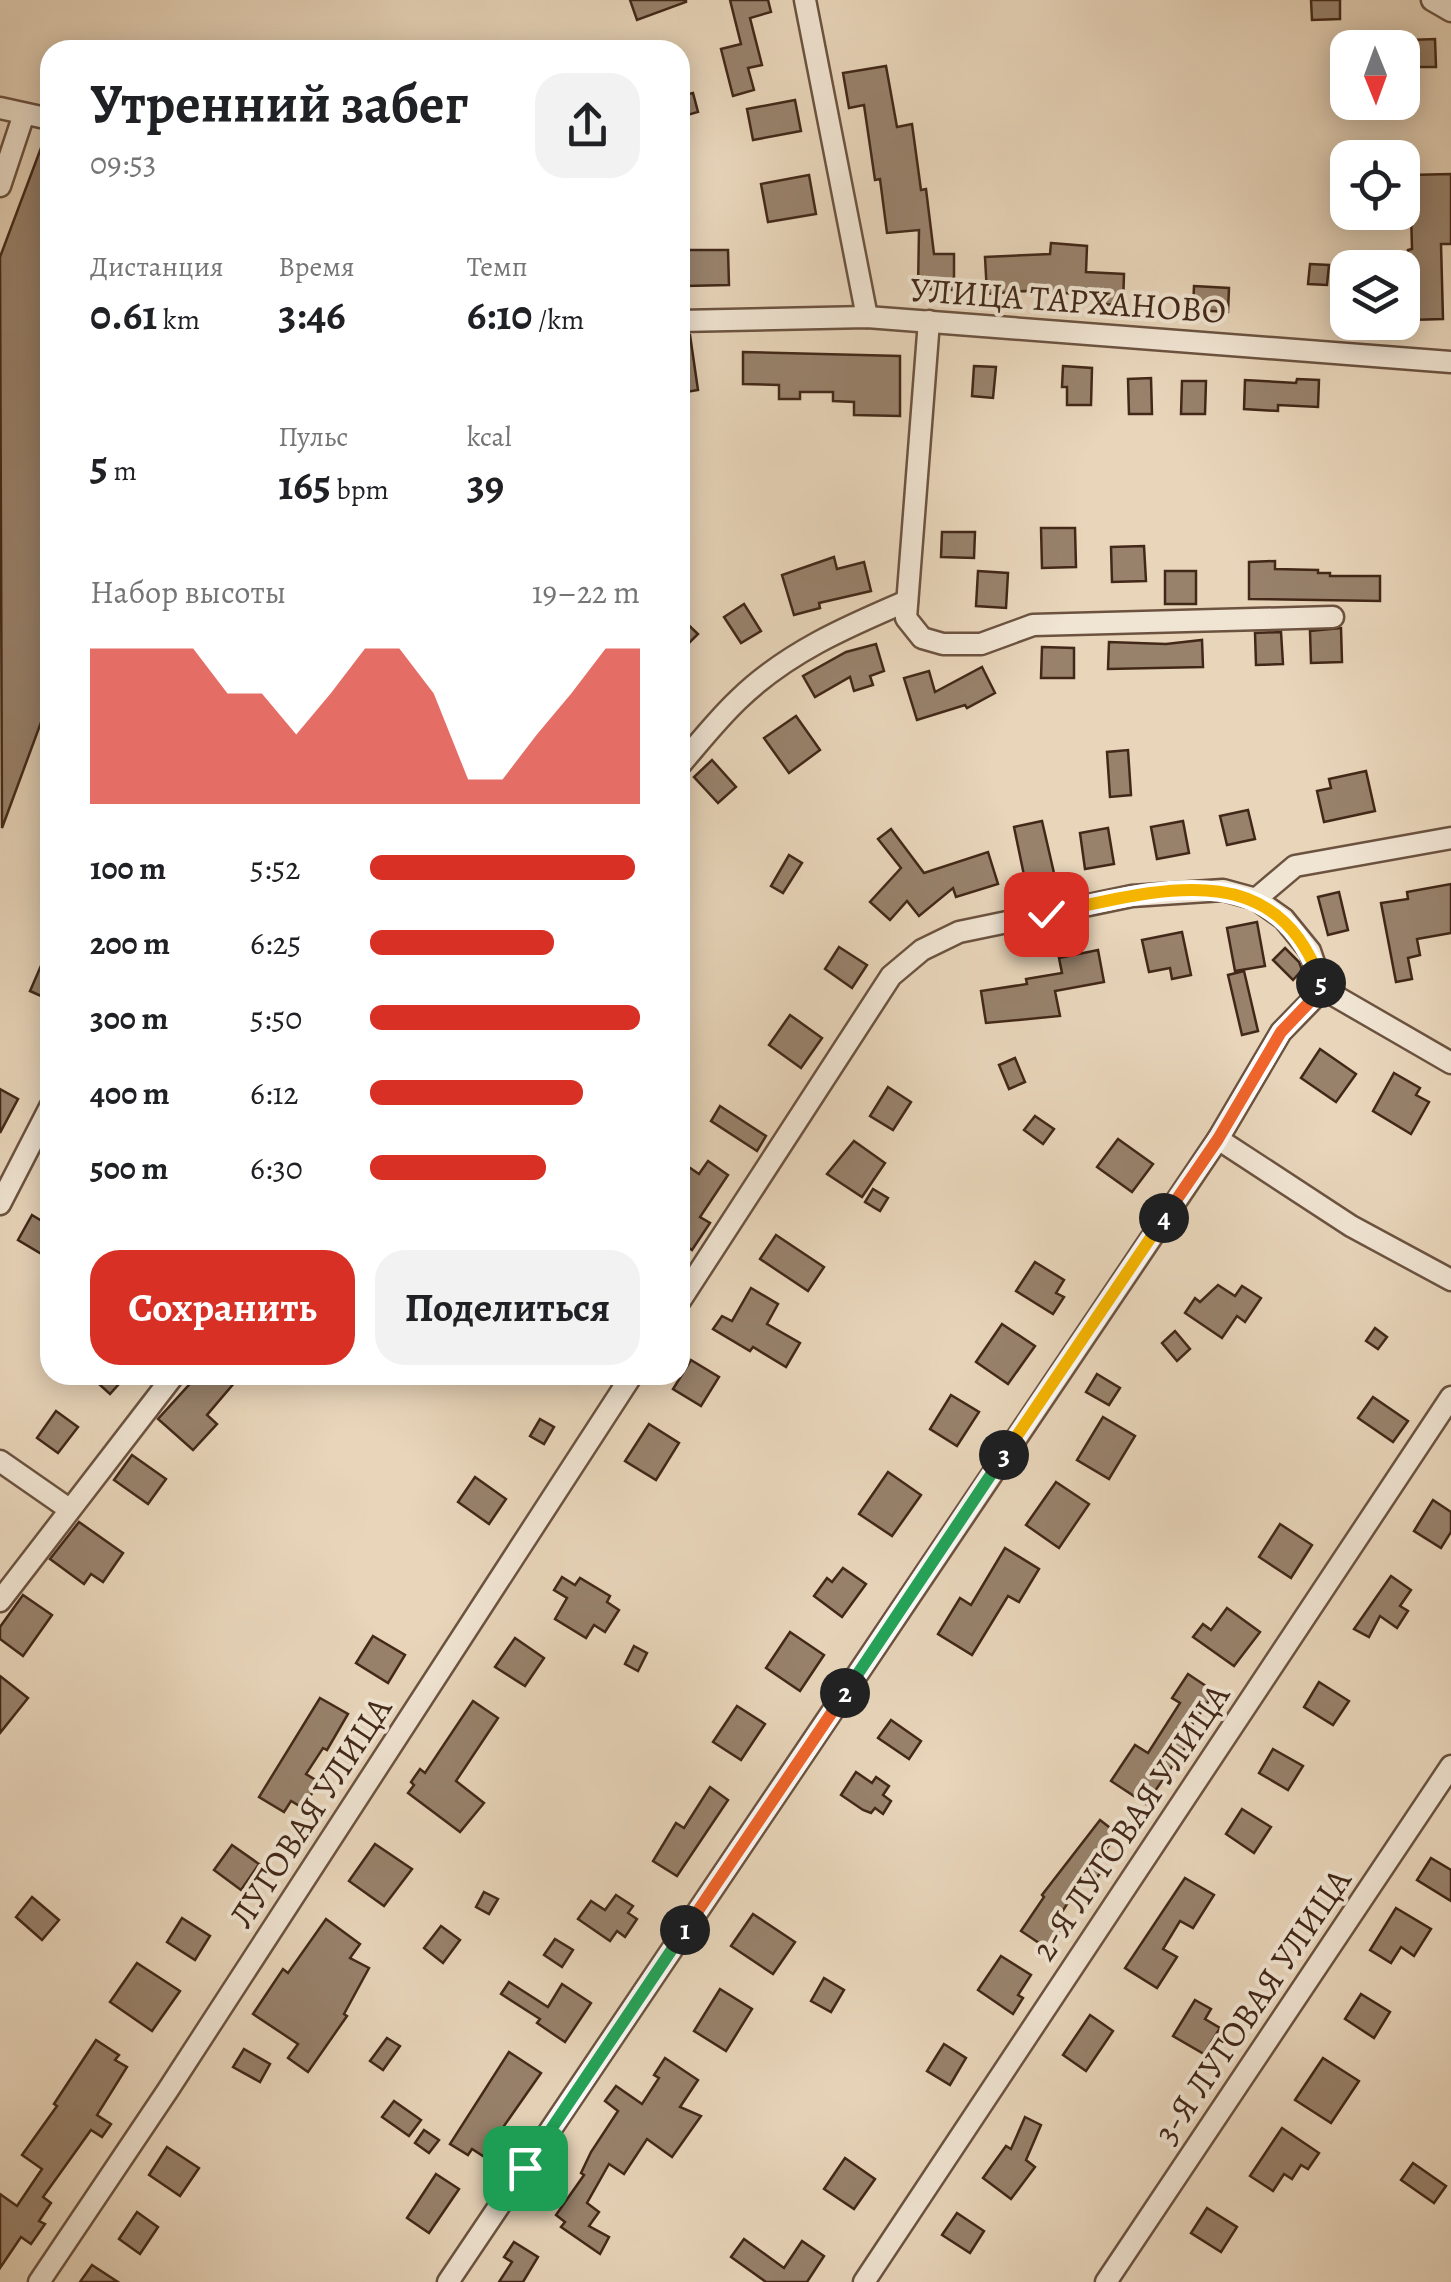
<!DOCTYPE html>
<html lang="ru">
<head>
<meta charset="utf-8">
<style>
	body { margin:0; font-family:Alegreya,serif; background:#f2f2f2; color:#202124; height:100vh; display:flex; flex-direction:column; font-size:38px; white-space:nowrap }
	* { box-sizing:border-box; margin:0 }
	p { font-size:32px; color:#757577 }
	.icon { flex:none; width:55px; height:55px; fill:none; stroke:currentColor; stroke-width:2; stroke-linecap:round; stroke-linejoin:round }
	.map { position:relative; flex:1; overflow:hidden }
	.side { position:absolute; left:40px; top:40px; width:650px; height:1345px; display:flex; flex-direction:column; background:#fff; border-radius:30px; box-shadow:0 5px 25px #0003 }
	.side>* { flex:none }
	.needle { width:65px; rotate:179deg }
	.fabs { position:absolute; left:1330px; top:30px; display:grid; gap:20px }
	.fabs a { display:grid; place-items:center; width:90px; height:90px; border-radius:20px; background:#fff; box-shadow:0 5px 25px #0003; font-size:50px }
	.pin { position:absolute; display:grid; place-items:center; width:85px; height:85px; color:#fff; margin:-42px; border-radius:20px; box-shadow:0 5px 15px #0006 }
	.km { position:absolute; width:50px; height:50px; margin:-25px; border-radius:50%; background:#222; color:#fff; font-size:28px; line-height:50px; text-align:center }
	.round { display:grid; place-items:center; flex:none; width:105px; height:105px; border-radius:30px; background:#f2f2f2 }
	.overview { display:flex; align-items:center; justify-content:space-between; height:170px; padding:0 50px }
	h1 { font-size:55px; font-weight:700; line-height:75px }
	.metrics { display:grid; grid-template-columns:repeat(3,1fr); gap:15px; height:170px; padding:10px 50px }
	.metrics div { display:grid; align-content:center }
	.metrics b { font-size:42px; font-weight:700 }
	.metrics small { font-size:28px; font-weight:400 }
	.metrics p { font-size:28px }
	.chart { height:280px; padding:20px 50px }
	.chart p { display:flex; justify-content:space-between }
	.chart svg { width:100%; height:180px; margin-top:10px; fill:#d93025; opacity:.7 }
	.action { display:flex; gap:20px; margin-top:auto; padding:20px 50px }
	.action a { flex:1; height:115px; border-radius:30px; background:#d93025; color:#fff; font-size:40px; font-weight:700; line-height:115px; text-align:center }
	.action a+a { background:#f2f2f2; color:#202124 }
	ul { padding:0 50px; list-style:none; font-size:32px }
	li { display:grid; grid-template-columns:160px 120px 1fr; align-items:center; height:75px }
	li i { height:25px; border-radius:12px; background:#d93025 }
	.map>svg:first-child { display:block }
	.building { fill:#98826c; stroke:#422818; stroke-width:2.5 }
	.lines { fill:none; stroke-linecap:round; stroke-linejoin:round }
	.minor-casing { stroke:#6c5340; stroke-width:25 }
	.minor { stroke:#f0e4d2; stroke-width:20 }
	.split-1-casing { stroke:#fff; stroke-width:20 }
	.split-2-casing { stroke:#fff; stroke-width:20 }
	.split-3-casing { stroke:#fff; stroke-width:20 }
	.split-4-casing { stroke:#fff; stroke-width:20 }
	.split-5-casing { stroke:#fff; stroke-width:20 }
	.split-6-casing { stroke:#fff; stroke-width:20 }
	.split-1 { stroke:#22a559; stroke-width:12 }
	.split-2 { stroke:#f0652b; stroke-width:12 }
	.split-3 { stroke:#22a559; stroke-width:12 }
	.split-4 { stroke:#f5b400; stroke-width:12 }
	.split-5 { stroke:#f0652b; stroke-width:12 }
	.split-6 { stroke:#f5b400; stroke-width:12 }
	.labels { text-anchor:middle; stroke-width:8; stroke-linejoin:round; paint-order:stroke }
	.street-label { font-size:35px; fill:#422818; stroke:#f0e4d2 }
</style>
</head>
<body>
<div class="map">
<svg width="1451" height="2282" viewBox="0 0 1451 2282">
	<rect width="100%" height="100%" fill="#e8d5ba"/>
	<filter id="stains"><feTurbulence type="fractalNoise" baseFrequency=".002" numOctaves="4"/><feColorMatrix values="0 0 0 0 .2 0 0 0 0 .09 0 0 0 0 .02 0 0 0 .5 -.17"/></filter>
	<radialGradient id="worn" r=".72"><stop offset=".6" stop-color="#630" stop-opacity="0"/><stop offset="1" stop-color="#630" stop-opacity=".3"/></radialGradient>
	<g class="building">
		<path d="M630,0h56v2l-49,18z"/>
		<path d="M730,0h38l3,12 -21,6 12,47 -14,3 6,22 -21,6 -12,-47 20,-5z"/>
		<path d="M1311,0h29v19l-28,1z"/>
		<path d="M1435,39l1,28h-26v-27z"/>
		<path d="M886,66l11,61 15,-3 9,66 5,-1 8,65h20v36l-36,-1 1,-59 -32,3 -7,-54 -5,1 -11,-75 -15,3 -6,-35z"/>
		<path d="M693,93l5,19 -18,5v-21z"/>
		<path d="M795,100l6,31 -48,9 -6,-31z"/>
		<path d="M47,132h3v566l-48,130 -2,-571z"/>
		<path d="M1451,174v70h-10l2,75 -34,1 -1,-70 4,-1 -2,-74z"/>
		<path d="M809,175l7,39 -48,8 -7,-38z"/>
		<path d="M1051,243l36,3 -1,26 38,2 -1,31 -22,-1v-9l-77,-4 -37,3 -2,-37 65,-3z"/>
		<path d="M685,250h43l1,35 -44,1z"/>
		<path d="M1310,264l19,1 -2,20 -19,-1z"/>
		<path d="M1194,286l35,2 -1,24 -35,-2z"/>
		<path d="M680,335h10l8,55 -18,3z"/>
		<path d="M743,352l157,4v60l-46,-1v-13l-21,-1v-9h-33v7h-21v-14l-36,-1z"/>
		<path d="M974,366l22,1 -3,31 -21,-2z"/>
		<path d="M1063,366l29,2 -1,37h-24v-18h-5z"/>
		<path d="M1151,378l1,36h-23l-1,-35z"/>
		<path d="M1297,379l22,1 -1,27 -40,-2v6l-34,-2 1,-29 51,3z"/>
		<path d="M1182,381h24l-1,33h-24z"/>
		<path d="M1041,528h34l1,39 -34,1z"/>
		<path d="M942,532h33l-1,26 -33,-1z"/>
		<path d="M1144,546l2,35 -34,1 -1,-35z"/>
		<path d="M834,557l3,12 27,-7 7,29 -52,12 1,5 -26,7 -12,-40z"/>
		<path d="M1275,561v8l43,1v3h12v3h50v25l-131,-2v-37z"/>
		<path d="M978,571l30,2 -2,35 -30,-2z"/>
		<rect x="1165" y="571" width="31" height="33"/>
		<path d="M744,604l17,27 -20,12 -17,-26z"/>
		<path d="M680,617l18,17 -18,18z"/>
		<path d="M1341,628l1,34 -31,1 -1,-32z"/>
		<path d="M1281,632l2,32 -27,1 -1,-32z"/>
		<path d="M1202,640l1,27 -95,2 1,-27 57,2z"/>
		<path d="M876,644l8,27 -14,5 3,9 -19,6 -4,-14 -35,20 -12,-21 43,-24z"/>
		<path d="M1042,647l32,1v30h-33z"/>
		<path d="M982,667l13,26 -28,15 -2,-3 -48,15 -13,-42 25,-7 6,21z"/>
		<path d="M796,716l24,34 -31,23 -25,-35z"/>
		<path d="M1128,750l3,45 -21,2 -3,-45z"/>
		<path d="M712,760l24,27 -18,16 -24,-26z"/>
		<path d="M1366,771l9,40 -51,11 -7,-31 14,-3 -2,-9z"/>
		<path d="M1248,810l7,29 -28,6 -7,-29z"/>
		<path d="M1042,821l12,52 -29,7 -11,-53z"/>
		<path d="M1183,821l6,32 -32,6 -6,-32z"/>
		<path d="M1108,828l6,36 -29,5 -5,-36z"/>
		<path d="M891,829l33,44 64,-21 10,32 -42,13 -3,-9 -34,28 -12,-15 -17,19 -20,-18 31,-34 -23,-29z"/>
		<path d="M789,855l13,8 -19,30 -12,-7z"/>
		<path d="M1451,884v49l-34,6 3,16 -12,3 4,21 -16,3 -15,-79 27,-4 -1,-7z"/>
		<path d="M1339,892l9,38 -20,5 -10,-38z"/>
		<path d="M1257,922l8,44 -30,5 -8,-43z"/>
		<path d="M1182,932l9,43 -19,4 -2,-11 -21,4 -7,-32z"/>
		<path d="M50,945v55l-20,-9z"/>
		<path d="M839,947l28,18 -15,23 -27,-19z"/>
		<path d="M1285,948l14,14 3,8 -9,10 -20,-20z"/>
		<path d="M1098,950l6,32 -49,9 5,25 -74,7 -5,-32 46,-7 -1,-5 36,-6 -3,-15z"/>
		<path d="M1244,971l14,60 -16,4 -14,-60z"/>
		<path d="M790,1015l32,23 -21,30 -32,-23z"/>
		<path d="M1320,1049l36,25 -20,28 -35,-24z"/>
		<path d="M1015,1058l10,24 -16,7 -10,-24z"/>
		<path d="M1394,1073l26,15 -4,7 13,7 -18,32 -38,-23z"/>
		<path d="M888,1087l23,15 -18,28 -23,-14z"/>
		<path d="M0,1089l18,10 -18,34z"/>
		<path d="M720,1106l46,30 -9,15 -46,-30z"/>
		<path d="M1035,1116l19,13 -11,15 -19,-14z"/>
		<path d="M1118,1139l35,25 -21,28 -35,-25z"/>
		<path d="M854,1141l31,22 -23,34 -35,-23z"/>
		<path d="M680,1161l19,13 9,-13 20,14 -28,42 10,6 -18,27 -12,-8z"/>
		<path d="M873,1189l15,9 -8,13 -15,-9z"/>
		<path d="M32,1215l18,11v33l-32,-19z"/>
		<path d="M776,1235l48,32 -16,24 -48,-32z"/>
		<path d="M1035,1262l29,18 -8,13 8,4 -11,17 -37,-23z"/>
		<path d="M1218,1285l17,11 7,-10 19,12 -16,24 -8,-6 -15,22 -37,-25 10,-15 5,4z"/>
		<path d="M751,1288l27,16 -11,20 33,19 -14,24 -33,-20 -3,4 -37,-22 9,-13 10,5z"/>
		<path d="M1002,1324l33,22 -27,38 -32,-22z"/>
		<path d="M1375,1328l12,9 -9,12 -12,-8z"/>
		<path d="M1175,1331l15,18 -13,12 -15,-18z"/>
		<path d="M691,1360l28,17 -18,29 -28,-17z"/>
		<path d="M1097,1374l23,14 -11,17 -23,-13z"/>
		<path d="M89,1375h38l-17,19z"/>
		<path d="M198,1375h43l-34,40 10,9 -24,26 -35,-31z"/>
		<path d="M951,1395l28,17 -22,34 -27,-17z"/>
		<path d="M1373,1397l35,24 -15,21 -35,-24z"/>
		<path d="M56,1411l22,16 -20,26 -21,-15z"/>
		<path d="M1103,1417l32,19 -26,43 -32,-19z"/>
		<path d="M540,1419l14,8 -10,17 -14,-8z"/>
		<path d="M649,1424l30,19 -23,37 -31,-19z"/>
		<path d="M132,1455l34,24 -18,25 -34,-24z"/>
		<path d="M888,1472l33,23 -29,41 -33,-22z"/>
		<path d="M475,1477l31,22 -17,25 -31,-22z"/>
		<path d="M1056,1482l33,22 -30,44 -33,-23z"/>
		<path d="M1433,1500l18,12v20l-10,16 -27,-17z"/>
		<path d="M79,1522l44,31 -20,29 -12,-8 -7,10 -34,-25z"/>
		<path d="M1280,1524l32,21 -21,33 -32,-21z"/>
		<path d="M1005,1548l34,21 -20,33 -11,-6 -36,59 -34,-21 22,-36 11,7z"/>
		<path d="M843,1568l23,16 -24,33 -28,-21 13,-18 5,4z"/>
		<path d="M1391,1576l20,14 -11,16 8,5 -11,17 -17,-12 -11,21 -15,-8z"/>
		<path d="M562,1577l13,8 5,-7 30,18 -3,6 12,8 -14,22 -11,-7 -8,13 -31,-19 12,-21 -13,-8z"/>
		<path d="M23,1595l29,20 -29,41 -23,-17v-12z"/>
		<path d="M1227,1608l33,24 -26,34 -41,-29 10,-13 8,6z"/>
		<path d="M790,1632l34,23 -24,36 -34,-23z"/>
		<path d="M373,1636l32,19 -17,28 -32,-20z"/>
		<path d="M515,1638l29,20 -19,28 -30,-19z"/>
		<path d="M634,1646l13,7 -9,18 -13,-7z"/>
		<path d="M1188,1674l27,18 -30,43 6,4 -45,65 -35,-23 24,-36 13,8 32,-50 -8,-5z"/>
		<path d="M0,1676l28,22 -28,35z"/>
		<path d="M1319,1682l30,19 -16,24 -29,-18z"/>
		<path d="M320,1698l28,16 -21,36 -4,-2 -17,26 13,8 -16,26 -12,-7 -7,11 -25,-15z"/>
		<path d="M473,1701l25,17 -42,63 28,22 -24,29 -52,-39 6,-8 -3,-3 9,-13 5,4z"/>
		<path d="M737,1706l28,18 -24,36 -28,-18z"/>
		<path d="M891,1720l30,21 -12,18 -31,-21z"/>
		<path d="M1273,1749l30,17 -15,24 -29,-17z"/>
		<path d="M856,1772l16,11 4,-6 13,9 -6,9 8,6 -8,13 -8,-6 -4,5 -8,-3 -22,-15z"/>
		<path d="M710,1787l18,13 -51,76 -24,-15 23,-38 8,5z"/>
		<path d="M1242,1809l29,18 -17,26 -28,-19z"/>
		<path d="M1100,1820l18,14 -21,27 8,6 -14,18 -8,-6 -23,36 7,4 -19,30 -27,-18 23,-34 -2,-2z"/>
		<path d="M375,1844l37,25 -28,37 -35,-25z"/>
		<path d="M232,1845l27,19 -18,26 -27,-20z"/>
		<path d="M1431,1858l20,12v31l-34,-21z"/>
		<path d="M1185,1878l29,17 -21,33 -13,-7 -17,28 14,8 -20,31 -32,-20z"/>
		<path d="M484,1892l14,7 -9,15 -13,-7z"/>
		<path d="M616,1895l17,11 -5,7 9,6 -12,18 -8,-6 -7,10 -32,-22 13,-18 14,9z"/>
		<path d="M32,1897l27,23 -17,20 -26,-23z"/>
		<path d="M1396,1908l35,21 -17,27 -13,-9 -10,16 -21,-13z"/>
		<path d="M753,1914l42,28 -22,32 -42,-28z"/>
		<path d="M182,1918l28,18 -15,24 -28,-18z"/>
		<path d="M326,1919l34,25 -10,14 19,10 -25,46 3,2 -39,56 -20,-14 10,-14 -45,-30 30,-45 5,4z"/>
		<path d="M441,1926l19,14 -17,23 -19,-15z"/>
		<path d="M555,1939l18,11 -11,17 -18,-12z"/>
		<path d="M1001,1956l30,19 -13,20 5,3 -10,16 -35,-24z"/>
		<path d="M137,1963l43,28 -28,40 -42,-29z"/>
		<path d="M824,1978l20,12 -13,22 -20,-11z"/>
		<path d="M509,1982l39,25 14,-23 29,19 -26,39 -28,-19 3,-4 -39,-25z"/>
		<path d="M720,1989l32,20 -26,42 -32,-20z"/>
		<path d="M1361,1994l29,18 -16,26 -29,-19z"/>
		<path d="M1195,2000l16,9 -6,10 15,9 -16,26 -31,-18z"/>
		<path d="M1090,2015l23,16 -27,40 -23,-16z"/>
		<path d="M387,2038l13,8 -17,24 -13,-9z"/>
		<path d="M96,2040l23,15 -4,5 12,7 -30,48 14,9 -9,13 -11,-7 -48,67 8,6 -12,18 6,3 -14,20 -10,-7 -21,31v-74l17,12 25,-37 -20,-14 35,-49 -3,-2z"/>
		<path d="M944,2044l22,14 -16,27 -23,-14z"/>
		<path d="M244,2049l26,15 -10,18 -27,-15z"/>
		<path d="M509,2052l32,21 -58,83 -11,-7 -4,6 -18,-11z"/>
		<path d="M665,2058l33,22 -18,27 21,9 -29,41 -25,-18 -23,35 -15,-10 -22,39 12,9 -10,14 20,11 -9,17 -39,-27 4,-5 -9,-7 28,-40 -3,-2 10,-21 27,-41 -13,-10 11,-15 26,18 17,-26 -5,-3z"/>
		<path d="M1323,2058l36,23 -28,42 -36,-23z"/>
		<path d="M394,2101l27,19 -12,16 -27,-19z"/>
		<path d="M1025,2117l16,8 -15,35 9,7 -24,32 -28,-21 23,-32 5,3z"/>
		<path d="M1282,2128l37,25 -11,16 -7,-4 -9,14 -8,-5 -11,17 -23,-15z"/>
		<path d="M424,2130l15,10 -10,13 -14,-10z"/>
		<path d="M167,2147l32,21 -19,28 -31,-21z"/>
		<path d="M845,2158l30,21 -21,30 -30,-20z"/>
		<path d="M1413,2163l33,23 -12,17 -33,-23z"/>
		<path d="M436,2174l23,15 -30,44 -22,-15z"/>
		<path d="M1207,2208l30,19 -16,25 -30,-19z"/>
		<path d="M137,2212l21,15 -18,27 -21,-15z"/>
		<path d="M957,2213l27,18 -14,22 -28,-18z"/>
		<path d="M744,2239l40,29 18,-27 22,15 -17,26h-41l-35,-25z"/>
		<path d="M514,2242l24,15 -15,25h-24l13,-20 -8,-5z"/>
		<path d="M92,2265l26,17h-38z"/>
	</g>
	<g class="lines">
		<defs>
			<g id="minor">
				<path d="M805,0l62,317"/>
				<path d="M1432,0l19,11"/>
				<path d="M0,108l50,11"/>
				<path d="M0,186l24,-72"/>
				<path d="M680,321l187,-4 584,45"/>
				<path d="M929,321l-23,297 16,20 21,6h38l52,-19 300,-8"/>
				<path d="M680,765c19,-22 37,-45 58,-65 48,-47 108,-73 169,-99"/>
				<path d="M1256,899l39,-33 156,-28"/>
				<path d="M1218,1139l133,87 100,54"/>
				<path d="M0,1204l50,-97"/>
				<path d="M680,1301l211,-325 31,-26 37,-18 173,-36 91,-6 33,9 28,20 26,32 13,38 128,74"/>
				<path d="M0,1461l69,48"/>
				<path d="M0,1601l174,-226"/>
				<path d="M39,2282l129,-192 464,-715"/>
				<path d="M448,2282l770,-1143 63,-107 42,-43"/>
				<path d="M864,2282l587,-885"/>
				<path d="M1106,2282l345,-516"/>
			</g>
		</defs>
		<use href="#minor" class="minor-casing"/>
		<use href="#minor" class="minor"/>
	</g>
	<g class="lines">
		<defs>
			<path id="split-1" d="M525,2168l160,-238"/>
			<path id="split-2" d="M685,1930l160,-237"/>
			<path id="split-3" d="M845,1693l159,-238"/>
			<path id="split-4" d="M1004,1455l160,-237"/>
			<path id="split-5" d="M1164,1218l54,-79 63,-107 42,-44 -2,-5"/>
			<path id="split-6" d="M1046,914c105,-22 230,-64 275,69"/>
		</defs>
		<use href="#split-1" class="split-1-casing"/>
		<use href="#split-2" class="split-2-casing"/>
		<use href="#split-3" class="split-3-casing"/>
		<use href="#split-4" class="split-4-casing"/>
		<use href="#split-5" class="split-5-casing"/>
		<use href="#split-6" class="split-6-casing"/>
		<use href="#split-1" class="split-1"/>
		<use href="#split-2" class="split-2"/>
		<use href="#split-3" class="split-3"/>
		<use href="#split-4" class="split-4"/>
		<use href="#split-5" class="split-5"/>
		<use href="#split-6" class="split-6"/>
	</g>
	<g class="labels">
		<g class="street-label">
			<text transform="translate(1068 300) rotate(4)" y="12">УЛИЦА ТАРХАНОВО</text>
			<text transform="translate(310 1812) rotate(-57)" y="12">ЛУГОВАЯ УЛИЦА</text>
			<text transform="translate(1130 1822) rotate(-56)" y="12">2-Я ЛУГОВАЯ УЛИЦА</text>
			<text transform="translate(1252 2006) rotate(-56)" y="12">3-Я ЛУГОВАЯ УЛИЦА</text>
		</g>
	</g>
	<rect width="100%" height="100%" filter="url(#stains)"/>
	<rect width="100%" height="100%" fill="url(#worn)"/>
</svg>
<div class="fabs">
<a><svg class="needle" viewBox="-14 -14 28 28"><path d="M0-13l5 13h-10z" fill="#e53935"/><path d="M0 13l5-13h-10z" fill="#757577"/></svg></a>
<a><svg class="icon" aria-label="locate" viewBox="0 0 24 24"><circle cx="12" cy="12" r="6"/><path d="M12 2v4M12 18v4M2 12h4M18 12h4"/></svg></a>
<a><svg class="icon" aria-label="layers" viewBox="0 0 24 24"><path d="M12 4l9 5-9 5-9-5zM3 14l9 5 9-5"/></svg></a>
</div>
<div class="pin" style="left:525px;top:2168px;background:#1e9e55"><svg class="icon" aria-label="arrive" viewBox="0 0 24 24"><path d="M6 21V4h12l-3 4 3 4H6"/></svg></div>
<div class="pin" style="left:1046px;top:914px;background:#d93025"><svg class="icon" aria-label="check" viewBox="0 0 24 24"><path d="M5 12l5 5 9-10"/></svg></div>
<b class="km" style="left:685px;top:1930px">1</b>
<b class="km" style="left:845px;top:1693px">2</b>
<b class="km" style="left:1004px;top:1455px">3</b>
<b class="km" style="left:1164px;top:1218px">4</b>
<b class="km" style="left:1321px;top:983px">5</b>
<section class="side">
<div class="overview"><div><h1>Утренний забег</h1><p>09:53</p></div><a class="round"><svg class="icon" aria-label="share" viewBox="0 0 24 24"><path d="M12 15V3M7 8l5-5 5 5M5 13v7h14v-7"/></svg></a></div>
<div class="metrics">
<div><p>Дистанция</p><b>0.61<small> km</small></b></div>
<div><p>Время</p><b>3:46</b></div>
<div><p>Темп</p><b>6:10<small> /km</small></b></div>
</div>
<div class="metrics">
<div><b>5<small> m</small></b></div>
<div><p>Пульс</p><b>165<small> bpm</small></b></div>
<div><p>kcal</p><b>39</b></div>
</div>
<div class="chart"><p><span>Набор высоты</span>19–22 m</p>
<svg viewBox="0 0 160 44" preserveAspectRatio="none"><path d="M0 44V6L10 6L20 6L30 6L40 17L50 17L60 27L70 17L80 6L90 6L100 17L110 38L120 38L130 27L140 17L150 6L160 6V44z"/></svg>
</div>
<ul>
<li><b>100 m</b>5:52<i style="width:98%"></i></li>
<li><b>200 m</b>6:25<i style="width:68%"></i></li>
<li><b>300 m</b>5:50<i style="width:100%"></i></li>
<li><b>400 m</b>6:12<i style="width:79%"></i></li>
<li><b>500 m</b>6:30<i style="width:65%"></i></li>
</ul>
<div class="action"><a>Сохранить</a><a>Поделиться</a></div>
</section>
</div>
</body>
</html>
